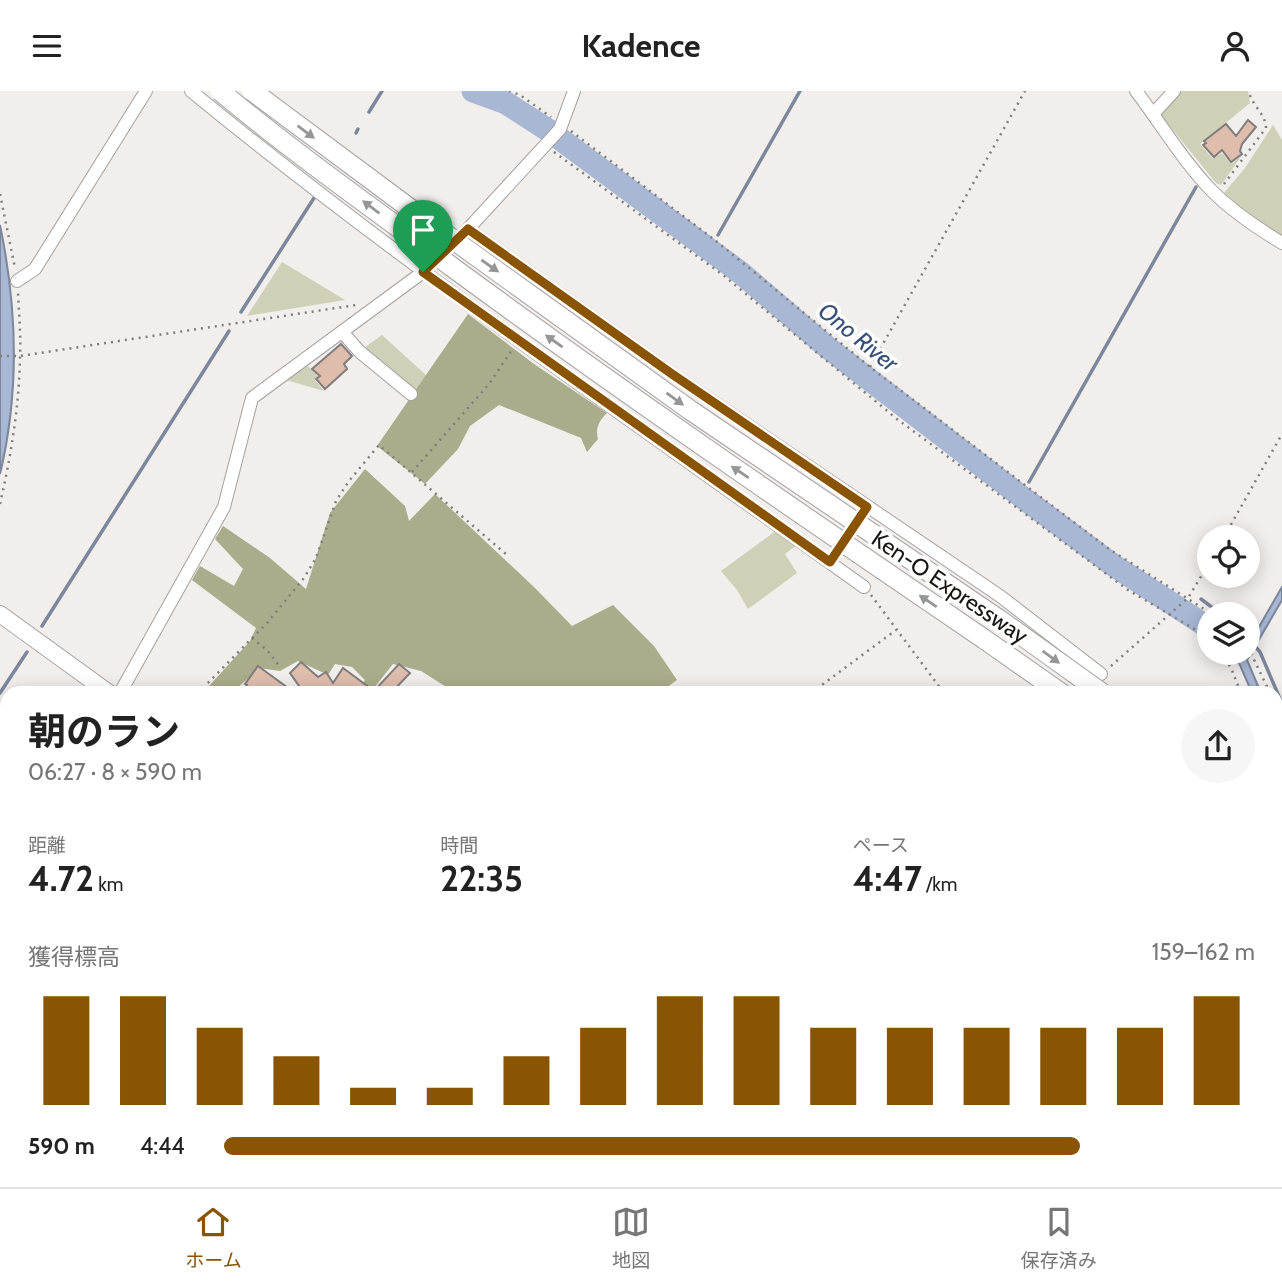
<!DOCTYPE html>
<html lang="ja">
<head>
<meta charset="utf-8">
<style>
	body { margin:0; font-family:Cabin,"Noto Sans JP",sans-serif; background:#f6f6f6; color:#222; height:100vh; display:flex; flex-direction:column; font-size:26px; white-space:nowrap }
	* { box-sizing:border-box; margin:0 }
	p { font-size:23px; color:#767676 }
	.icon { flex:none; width:38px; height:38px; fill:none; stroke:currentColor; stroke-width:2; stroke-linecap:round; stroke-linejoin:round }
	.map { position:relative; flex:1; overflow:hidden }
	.panel { position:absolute; left:0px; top:595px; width:1283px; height:502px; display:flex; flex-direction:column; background:#fff; border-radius:21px 21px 0 0; box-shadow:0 4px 18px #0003 }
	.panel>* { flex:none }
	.buttons { position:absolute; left:1197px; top:434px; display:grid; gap:14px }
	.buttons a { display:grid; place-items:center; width:63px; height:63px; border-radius:50%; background:#fff; box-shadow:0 4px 18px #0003; font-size:35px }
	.pin { position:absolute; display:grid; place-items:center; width:60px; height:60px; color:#fff; margin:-72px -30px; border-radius:50% 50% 50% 0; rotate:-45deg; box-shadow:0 0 7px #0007 }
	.pin .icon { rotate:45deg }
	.round { display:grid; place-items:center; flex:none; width:74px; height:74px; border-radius:37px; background:#f6f6f6 }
	.summary { display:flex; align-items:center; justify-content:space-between; height:119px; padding:0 28px }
	h1 { font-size:38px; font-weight:700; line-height:52px }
	.figures { display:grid; grid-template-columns:repeat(3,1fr); gap:10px; height:119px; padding:7px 28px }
	.figures div { display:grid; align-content:center }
	.figures b { font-size:35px; font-weight:700 }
	.figures small { font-size:19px; font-weight:400 }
	.figures p { font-size:19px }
	.chart { height:196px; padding:14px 28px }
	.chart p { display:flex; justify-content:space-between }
	.chart svg { width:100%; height:126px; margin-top:7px; stroke:#895403; stroke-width:6 }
	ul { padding:0 28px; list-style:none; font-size:23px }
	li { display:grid; grid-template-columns:112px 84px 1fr; align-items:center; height:52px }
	li i { height:18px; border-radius:9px; background:#895403 }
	header { display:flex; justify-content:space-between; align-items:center; height:91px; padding:0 28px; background:#fff; font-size:32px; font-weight:700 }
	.dock { display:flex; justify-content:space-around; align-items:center; height:98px; border-top:2px solid #e0e0e0; background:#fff; font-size:19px; color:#767676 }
	.dock a { display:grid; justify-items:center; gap:4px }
	.dock .current { color:#895403 }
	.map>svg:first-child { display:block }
	.green { fill:#ced0b8 }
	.forest { fill:#aaac8b }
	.water { fill:#a7b7d4; stroke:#7c879b; stroke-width:2 }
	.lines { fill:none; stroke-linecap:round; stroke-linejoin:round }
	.stream { stroke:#7c879b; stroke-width:3.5 }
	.river { stroke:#a7b7d4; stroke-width:23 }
	.building { fill:#dfbdac; stroke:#807d7c; stroke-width:2 }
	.minor-casing { stroke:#a4a19f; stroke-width:14 }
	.major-casing { stroke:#a4a19f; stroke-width:18 }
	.highway-casing { stroke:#a4a19f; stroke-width:21 }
	.path { stroke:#807e7c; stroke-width:2.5; stroke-dasharray:2 5; stroke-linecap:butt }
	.minor { stroke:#fff; stroke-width:12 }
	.major { stroke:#fff; stroke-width:16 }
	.highway { stroke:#fff; stroke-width:19 }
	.highway-bridge-casing { stroke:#a4a19f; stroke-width:21; stroke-linecap:butt }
	.highway-bridge { stroke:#fff; stroke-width:19 }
	.oneway { fill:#979696 }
	.route-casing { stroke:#fff; stroke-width:14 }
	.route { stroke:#895403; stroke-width:9 }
	.labels { text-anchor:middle; stroke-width:7; stroke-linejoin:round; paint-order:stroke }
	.street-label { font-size:23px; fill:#171615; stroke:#fff }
	.water-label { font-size:24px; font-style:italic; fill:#384f78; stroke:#fff }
</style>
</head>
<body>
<header><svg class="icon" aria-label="menu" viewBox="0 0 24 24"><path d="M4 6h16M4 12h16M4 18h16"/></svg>Kadence<svg class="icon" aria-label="person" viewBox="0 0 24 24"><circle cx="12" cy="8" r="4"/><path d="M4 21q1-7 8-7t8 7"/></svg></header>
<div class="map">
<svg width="1282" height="1096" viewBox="0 0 1282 1096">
	<rect width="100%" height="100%" fill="#f1eeec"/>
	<g class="green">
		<path d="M1181,0h67l2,12 -50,41 13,15 9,-6 9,11 11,-9 -21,30 -5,-2 -55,-68 1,-5z"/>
		<path d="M1273,34l9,15v95l-31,-18 -27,-24 21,-25z"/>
		<path d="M282,171l63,38 -98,16z"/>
		<path d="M382,244l45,41 -13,18 -53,-44z"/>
		<path d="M307,274l11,11 -4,3 10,12 -38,-11z"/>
		<path d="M777,439l20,15 -12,9 12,19 -49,36 -11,-19 -16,-19z"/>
		<path d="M130,1090h48l2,6h-49z"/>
		<path d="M778,1090h38l6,6h-54z"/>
		<path d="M976,1090h69l3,6h-77z"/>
		<path d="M1137,1090h38l4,6h-73z"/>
	</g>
	<g class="forest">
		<path d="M468,223l66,50 73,49c-8,8 -12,15 -9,26l-11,13 -6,-14 -82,-33 -29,21 -12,23 -33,35 -48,-38z"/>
		<path d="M365,378l40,37 4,15 26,-27 100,94 37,38 41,-21 41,41 23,34 -18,13h-203l-35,-22 -28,-7 -23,29h-12l7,-13 -13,-13 -17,-3 -7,11 -30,-14 -18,10 -21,-3 -27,25h-14l-9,-7 41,-45 6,-13 -64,-48 8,-14 34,20 9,-17 -28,-30 8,-13 47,32 36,31 24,-76z"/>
		<path d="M0,776l7,1v28l-5,3 -2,-1z"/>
		<path d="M0,872l7,2v30l-7,-1z"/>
		<path d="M188,1090h233v6h-232z"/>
		<path d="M864,1090h112l-5,6h-113z"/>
	</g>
	<g class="water">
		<path d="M0,134c17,82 20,166 0,249z"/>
		<path d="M1137,489l65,37 7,6v9l-15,-12 -28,-16z"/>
		<path d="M1282,496v13l-35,60 14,33h-9l-12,-28 -9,-12h9l2,2 6,-2v-7z"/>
	</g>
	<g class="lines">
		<g class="stream">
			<path d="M369,21l13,-21"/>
			<path d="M356,42l2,-4"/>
			<path d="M718,144l82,-144"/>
			<path d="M241,221l73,-114"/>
			<path d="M1029,391l167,-295"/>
			<path d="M1022,406l1,-3"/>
			<path d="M1201,508l20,15"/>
			<path d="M42,535l187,-295"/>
			<path d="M1248,547l12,14 21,49"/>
			<path d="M0,602l27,-41"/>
		</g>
		<path class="river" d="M473,0l33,12 42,27 193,143 86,74 195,150 91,68 96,63"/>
	</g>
	<g class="building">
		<path d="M1248,29l8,7 -14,17 -2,7 2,3 -11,8 -9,-12 -8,7 -11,-12 3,-2 -2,-2 22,-17 10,12z"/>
		<path d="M341,253l11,12 -8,8 3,5 -22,20 -9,-10 4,-3 -8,-7z"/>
		<path d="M301,571l17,15 8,-5 7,11 10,-15 31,23 25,-27 11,9 -19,20h-87l-14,-20z"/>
		<path d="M258,575l37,27h-53l5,-8 -2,-1z"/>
	</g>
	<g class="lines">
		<defs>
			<g id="minor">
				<path d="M191,0c216,177 447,334 673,496"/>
				<path d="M1136,0c25,33 47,70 76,100 21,21 45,37 70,52"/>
				<path d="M1153,23l21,-23"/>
				<path d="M468,138l204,145 328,222 101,78"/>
				<path d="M17,190l18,-12 111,-178"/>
				<path d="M343,242l17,19 51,42"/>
				<path d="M120,602l104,-186 28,-109 171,-126 45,-43 92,-100 14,-38"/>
				<path d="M0,770l7,2"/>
				<path d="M0,907l7,2"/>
				<path d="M1276,920h6"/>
				<path d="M430,1090l1,6"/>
			</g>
			<g id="major">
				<path d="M0,523l109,79"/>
				<path d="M665,1090l6,6"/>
			</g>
			<g id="highway">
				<path d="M984,548l77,54"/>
				<path d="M1276,734l6,5"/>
				<path d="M1276,767l6,5"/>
				<path d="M0,825l7,2"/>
				<path d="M0,855l7,1"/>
				<path d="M1276,967h6"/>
				<path d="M1276,996l6,-1"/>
			</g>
		</defs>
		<use href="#minor" class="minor-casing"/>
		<use href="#major" class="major-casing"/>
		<use href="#highway" class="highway-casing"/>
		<g class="path">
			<path d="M509,0l11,4 31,22"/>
			<path d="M571,40l145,110 154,126 239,182 103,65"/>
			<path d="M554,61l169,123 174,144 231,171 68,40 13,12"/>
			<path d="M1224,93l42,-56c0,-14 -15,-23 -17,-37"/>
			<path d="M0,103l15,74"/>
			<path d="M0,265h20l336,-51"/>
			<path d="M870,276l155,-276"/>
			<path d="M412,381l77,-88 23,-34"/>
			<path d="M0,413c11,-48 19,-97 20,-146 1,-22 -1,-44 -2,-66"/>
			<path d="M1224,446l58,-103"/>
			<path d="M871,504l73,98"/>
			<path d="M252,547l15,12 13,17"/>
			<path d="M1248,556l22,46"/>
			<path d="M1221,562l10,15 10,25"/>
			<path d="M1111,575l77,-68 21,-35"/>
			<path d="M198,602l69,-70 37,-45 12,-20 20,-57 13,-20 30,-36 128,110"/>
			<path d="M811,602l85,-63"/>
			<path d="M1276,615l6,15"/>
			<path d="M1276,685l6,13"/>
			<path d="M1276,792l6,5"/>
			<path d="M1276,1041h6"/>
			<path d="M182,1090l2,6"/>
			<path d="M1183,1090l4,6"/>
			<path d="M0,1092l7,-10"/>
		</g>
		<use href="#minor" class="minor"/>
		<use href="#major" class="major"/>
		<use href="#highway" class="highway"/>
		<defs>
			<g id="highway-bridge">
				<path d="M220,0c74,62 154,118 232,176 174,128 353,250 532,372"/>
				<path d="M252,0l156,116 282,203 310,210 102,73"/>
			</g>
		</defs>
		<use href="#highway-bridge" class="highway-bridge-casing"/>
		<use href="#highway-bridge" class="highway-bridge"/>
	</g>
	<defs><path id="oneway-solid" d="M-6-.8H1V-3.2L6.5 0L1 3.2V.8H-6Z" transform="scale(1.75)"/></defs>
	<g class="oneway">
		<use href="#oneway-solid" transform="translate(306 41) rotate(37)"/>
		<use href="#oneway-solid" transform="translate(371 116) rotate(-143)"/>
		<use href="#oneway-solid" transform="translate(490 175) rotate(35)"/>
		<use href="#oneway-solid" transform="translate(554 250) rotate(-145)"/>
		<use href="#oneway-solid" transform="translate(675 308) rotate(36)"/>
		<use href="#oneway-solid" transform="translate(740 381) rotate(-146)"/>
		<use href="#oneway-solid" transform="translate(928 510) rotate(-146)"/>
		<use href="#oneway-solid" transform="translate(1051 566) rotate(36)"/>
	</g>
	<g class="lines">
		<defs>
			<path id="route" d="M468,138l204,145 195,133 -37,55 -407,-290z"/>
		</defs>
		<use href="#route" class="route-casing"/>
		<use href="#route" class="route"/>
	</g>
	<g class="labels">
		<g class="street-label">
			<text transform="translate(950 496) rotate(34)" y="8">Ken-O Expressway</text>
		</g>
		<g class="water-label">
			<text transform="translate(858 246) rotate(39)" y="8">Ono River</text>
		</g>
	</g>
</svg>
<div class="buttons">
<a><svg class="icon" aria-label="locate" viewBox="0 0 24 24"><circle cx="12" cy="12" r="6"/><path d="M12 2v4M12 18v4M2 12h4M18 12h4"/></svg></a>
<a><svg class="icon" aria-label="layers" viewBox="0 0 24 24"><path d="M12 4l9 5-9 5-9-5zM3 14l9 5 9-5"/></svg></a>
</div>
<div class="pin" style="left:423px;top:181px;background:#1e9e55"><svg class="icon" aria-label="arrive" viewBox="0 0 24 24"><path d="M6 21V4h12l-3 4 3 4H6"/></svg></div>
<section class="panel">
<div class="summary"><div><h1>朝のラン</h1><p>06:27 · 8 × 590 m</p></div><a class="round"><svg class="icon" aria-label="share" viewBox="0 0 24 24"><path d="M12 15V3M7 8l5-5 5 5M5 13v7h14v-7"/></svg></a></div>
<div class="figures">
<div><p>距離</p><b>4.72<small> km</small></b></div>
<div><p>時間</p><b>22:35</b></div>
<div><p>ペース</p><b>4:47<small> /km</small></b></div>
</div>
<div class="chart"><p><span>獲得標高</span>159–162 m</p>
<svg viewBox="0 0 160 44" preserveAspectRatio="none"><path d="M5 44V6M15 44V6M25 44V17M35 44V27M45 44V38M55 44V38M65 44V27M75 44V17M85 44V6M95 44V6M105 44V17M115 44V17M125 44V17M135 44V17M145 44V17M155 44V6"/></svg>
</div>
<ul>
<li><b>590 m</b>4:44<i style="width:83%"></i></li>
</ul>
</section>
</div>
<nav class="dock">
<a class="current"><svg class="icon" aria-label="home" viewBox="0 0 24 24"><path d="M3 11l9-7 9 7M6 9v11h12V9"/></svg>ホーム</a>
<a><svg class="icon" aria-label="map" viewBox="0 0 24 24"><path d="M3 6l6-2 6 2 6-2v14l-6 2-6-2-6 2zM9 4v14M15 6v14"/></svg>地図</a>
<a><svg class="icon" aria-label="saved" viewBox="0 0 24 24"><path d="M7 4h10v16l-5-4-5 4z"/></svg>保存済み</a>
</nav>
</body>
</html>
